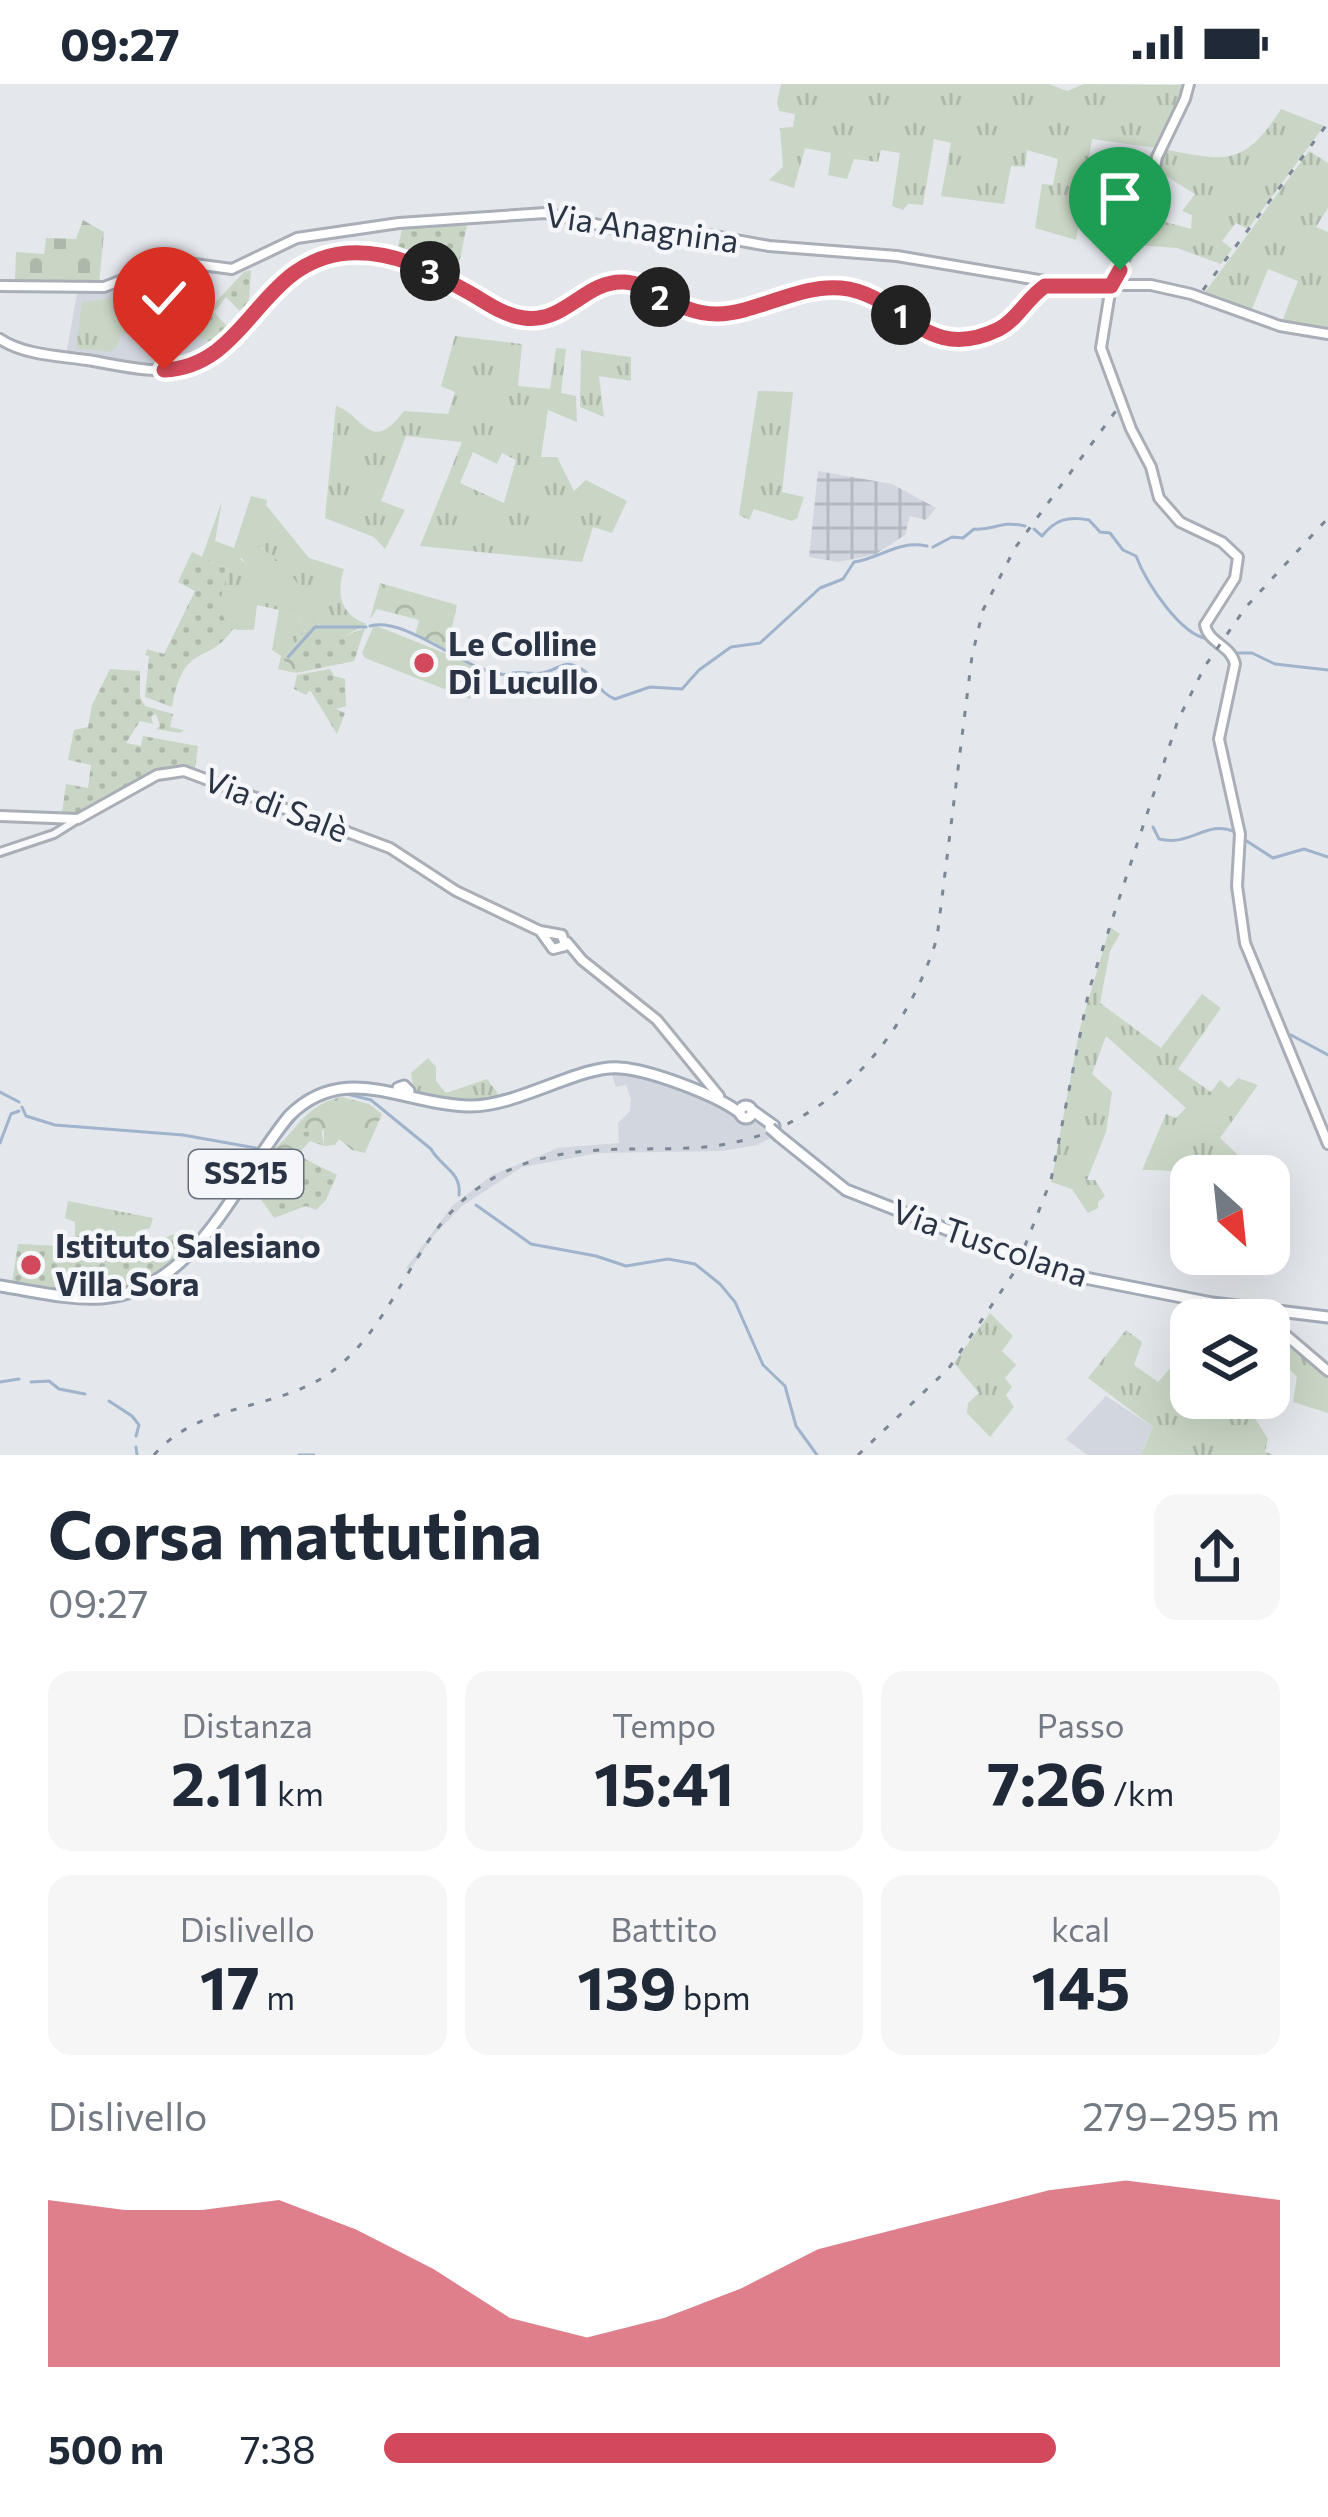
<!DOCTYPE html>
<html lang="it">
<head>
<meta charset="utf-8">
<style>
	body { margin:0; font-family:Commissioner,sans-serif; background:#f6f6f7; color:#1f2937; height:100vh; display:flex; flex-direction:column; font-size:45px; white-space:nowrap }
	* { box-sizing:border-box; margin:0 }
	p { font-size:39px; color:#747a83 }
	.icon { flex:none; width:66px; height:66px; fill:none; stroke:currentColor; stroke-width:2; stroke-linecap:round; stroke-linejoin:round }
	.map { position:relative; height:1371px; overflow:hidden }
	.details { display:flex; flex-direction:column; background:#fff; flex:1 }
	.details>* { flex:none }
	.needle { width:78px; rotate:153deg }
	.buttons { position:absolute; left:1170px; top:1071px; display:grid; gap:24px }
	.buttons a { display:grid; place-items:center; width:120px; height:120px; border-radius:24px; background:#fff; box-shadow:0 12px 48px #0002; font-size:60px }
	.pin { position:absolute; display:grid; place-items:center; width:102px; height:102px; color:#fff; margin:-123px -51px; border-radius:50% 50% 50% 0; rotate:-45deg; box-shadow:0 0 12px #0007 }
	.pin .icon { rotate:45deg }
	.km { position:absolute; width:60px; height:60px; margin:-30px; border-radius:50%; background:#222; color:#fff; font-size:33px; line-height:60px; text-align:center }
	.round { display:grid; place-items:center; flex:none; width:126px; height:126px; border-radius:24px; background:#f6f6f7 }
	.headline { display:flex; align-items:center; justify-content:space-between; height:204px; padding:0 48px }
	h1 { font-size:66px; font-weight:700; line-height:90px }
	.stats { display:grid; grid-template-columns:repeat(3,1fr); gap:18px; height:204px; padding:12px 48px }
	.stats div { display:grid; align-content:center; border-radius:24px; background:#f6f6f7; text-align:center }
	.stats b { font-size:60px; font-weight:700 }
	.stats small { font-size:33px; font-weight:400 }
	.stats p { font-size:33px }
	.chart { height:336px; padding:24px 48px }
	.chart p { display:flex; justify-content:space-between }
	.chart svg { width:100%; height:216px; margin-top:12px; fill:#d1495b; opacity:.7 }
	ul { padding:0 48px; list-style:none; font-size:39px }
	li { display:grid; grid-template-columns:192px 144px 1fr; align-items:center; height:90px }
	li i { height:30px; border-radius:15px; background:#d1495b }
	.status { display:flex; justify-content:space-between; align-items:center; height:84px; padding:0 60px; background:#fff; direction:ltr }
	.status svg { height:33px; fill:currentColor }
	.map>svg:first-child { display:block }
	.built { fill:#d2d6de }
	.industrial { fill:url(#industrial-grid) }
	.grass { fill:url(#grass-tufts); fill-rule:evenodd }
	.forest { fill:url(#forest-crowns) }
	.cemetery { fill:url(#cemetery-stones) }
	.garden { fill:url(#garden-dots) }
	.pitch { fill:#c9d6c5 }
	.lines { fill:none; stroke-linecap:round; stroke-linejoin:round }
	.stream { stroke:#9fb4cc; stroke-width:3 }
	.tertiary-casing { stroke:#a9aeb7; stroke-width:12 }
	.secondary-casing { stroke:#a9aeb7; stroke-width:14 }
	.primary-casing { stroke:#a3abb8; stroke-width:15 }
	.tertiary { stroke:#f7f8fa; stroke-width:6 }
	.secondary { stroke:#fff; stroke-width:8 }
	.primary { stroke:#fff; stroke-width:9 }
	.rail { stroke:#7d8696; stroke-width:3; stroke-dasharray:6 12; stroke-linecap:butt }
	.primary-bridge-casing { stroke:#a3abb8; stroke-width:15; stroke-linecap:butt }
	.primary-bridge { stroke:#fff; stroke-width:9 }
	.route-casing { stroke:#fff; stroke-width:24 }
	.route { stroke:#d1495b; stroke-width:15 }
	.poi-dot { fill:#d1495b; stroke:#f4f6f9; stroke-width:4.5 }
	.labels { text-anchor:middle; stroke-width:9; stroke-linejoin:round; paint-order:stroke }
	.shield { fill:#f4f6f9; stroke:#676e7b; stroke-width:3 }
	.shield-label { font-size:30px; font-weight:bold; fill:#2b3445 }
	.street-label { font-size:33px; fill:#2b3445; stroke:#f4f6f9 }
	.poi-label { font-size:33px; font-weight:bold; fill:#2b3445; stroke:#f4f6f9; text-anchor:start }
</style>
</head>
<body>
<div class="status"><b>09:27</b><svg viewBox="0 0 49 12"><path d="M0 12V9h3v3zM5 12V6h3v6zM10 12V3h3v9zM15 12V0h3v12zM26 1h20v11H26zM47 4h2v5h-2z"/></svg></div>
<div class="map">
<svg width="1328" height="1371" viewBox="0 0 1328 1371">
	<defs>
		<pattern id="industrial-grid" width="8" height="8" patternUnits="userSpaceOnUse" patternTransform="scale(3)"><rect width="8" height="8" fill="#d2d6de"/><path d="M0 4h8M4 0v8" fill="none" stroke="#b4b8c0"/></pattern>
		<pattern id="grass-tufts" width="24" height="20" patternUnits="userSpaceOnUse" patternTransform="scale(3)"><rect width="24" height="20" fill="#c9d6c5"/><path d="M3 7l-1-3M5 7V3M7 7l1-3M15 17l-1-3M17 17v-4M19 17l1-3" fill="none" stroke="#adb8ab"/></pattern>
		<pattern id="forest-crowns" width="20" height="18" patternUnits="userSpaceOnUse" patternTransform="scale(3)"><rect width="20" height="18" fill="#c9d6c5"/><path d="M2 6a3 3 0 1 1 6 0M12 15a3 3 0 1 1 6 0" fill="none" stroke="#adb8ab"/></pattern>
		<pattern id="cemetery-stones" width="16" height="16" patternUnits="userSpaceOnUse" patternTransform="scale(3)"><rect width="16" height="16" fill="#c9d6c5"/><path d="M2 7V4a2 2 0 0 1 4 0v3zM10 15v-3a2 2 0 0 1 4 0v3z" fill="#adb8ab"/></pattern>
		<pattern id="garden-dots" width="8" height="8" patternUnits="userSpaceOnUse" patternTransform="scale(3)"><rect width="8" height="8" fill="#c9d6c5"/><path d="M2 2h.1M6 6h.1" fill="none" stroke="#adb8ab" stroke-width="1.8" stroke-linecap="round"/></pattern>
	</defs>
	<rect width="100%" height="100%" fill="#e4e7ec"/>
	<g class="built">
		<path d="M175,182h8l-3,24 -4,2 4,36 31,14 7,9 -25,11 -21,4 -106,-11 11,-62h31z"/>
		<path d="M611,988l22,3 83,27 29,20 15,1 15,13 -18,9 -35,6 -123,2 -77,14 -60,39 -28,29 -24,35 -4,-2 46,-62 40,-31 66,-27 61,-5 -1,-20 12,-12 1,-12 -5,-14 -10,2z"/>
		<path d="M1106,1312l47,31 -12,28h-54l-21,-16z"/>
	</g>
	<path class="industrial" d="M818,387l74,13 44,24 -10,12 -16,-4 -5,19 -31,20 -36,7 -29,-5z"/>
	<g class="grass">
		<path d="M781,0h268l18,7 17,-7 100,1 -28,63 -64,-9 -16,101 -41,-12 7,-44 11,1 5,-26 -31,-9 -2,17 -14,-1 -7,38 -63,-8 10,-53 -17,-4 -11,66 -15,-1 -5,6 -11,-4 8,-53 -19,-3 -3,12 -24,-3 -7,20 -19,-4 3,-22 -26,-5 -11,40 -25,-8 14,-13 -3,-39 13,-1 2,-13 -16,-3 -2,-9z"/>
		<path d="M1281,25l43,17 -76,103 -12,-6 -14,18 10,8 -11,15 -44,-16 -42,-3 12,-28 44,12 1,-14 -10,-4 13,-17 -37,-23 5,-22c61,12 81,19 118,-40z"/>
		<path d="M1309,67l19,12v45l-12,19 12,5v99l-47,-7 17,-43 -30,-12 -17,43 -48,-17z"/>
		<path d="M133,212l2,22 6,13 -20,3 -4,13 -7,5 -34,-4 6,-46z"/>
		<path d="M455,252l67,8 -4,42 32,3 6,-41 10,1 -5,44 15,3 1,26 -29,-12 -7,47h16l17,34 12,-11 41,21 -15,32 -19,-6 -11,35 -162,-16 42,-104 -56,-6 -25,65 24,9 -20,39 -11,-12 -49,-19 11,-112c28,9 34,50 68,5l44,3 7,-22 -14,-6zM473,368l24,12 5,-11 14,7 -12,43 -44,-20z"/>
		<path d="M581,266l50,7v24l-32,-5 5,41 -24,-10z"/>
		<path d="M758,307l35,1 -11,100 22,5 -7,21 -5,3 -38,-12 -5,11 -10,-5z"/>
		<path d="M251,412l16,4 -1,5 43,53 35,11c-8,24 -4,46 23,55l-22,12 -23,-4c-9,-34 -35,-61 -60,-84l-22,11c24,16 56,43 65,72l-22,28 13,14 -18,-4 3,-13 -9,-6 7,-40 -22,-5 -3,25c-7,-1 -14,1 -21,-1 -23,-8 -8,-43 -5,-60l-26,-12 20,-56 -7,40 19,7z"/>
		<path d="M1110,843l10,7 -10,17 -10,52 61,45 41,-54 19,14 -43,61 33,23 9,-12 9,8 9,-10 20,7 -38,53 19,18 -7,20c-32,0 -58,-7 -90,-6l24,-56 10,4 10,-10 -80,-72 -14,38 20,18 -6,40 -19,48h8l10,16 -7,6v6l-10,5 -16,-24 -21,-7 29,-154z"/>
		<path d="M428,974l8,9v14l10,12 41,-14 15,20 -47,1 -41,-9 -3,-18z"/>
		<path d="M68,1117l85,17 -3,10 -10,2 -4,9 12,9 -23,11 -60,-12 -2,-9 12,-2v-14l-10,-4z"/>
		<path d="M990,1229l23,23 -11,15 14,14 -11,13 7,9 -6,8 8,12 -24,30 -23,-24 1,-10 11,-10 -25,-30z"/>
		<path d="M1269,1242l59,50v37l-35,-11 4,-25 -14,-15 -14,12z"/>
		<path d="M1126,1246l16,12 -8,23 24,17 33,-37v53h51l26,41 -3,13 9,3h-133l12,-28 -65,-49z"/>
	</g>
	<g class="forest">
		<path d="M246,456c34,13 67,57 76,92l-8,-2 -12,24 4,17 -10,2 -13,-14 22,-28c-11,-36 -51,-50 -68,-80z"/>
		<path d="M380,499l77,22 -11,47 -12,-10 -19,-6 4,-16 -42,-11 -7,10z"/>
		<path d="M341,1013l28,7 13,10 -17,39 -13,-3 -13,-11 -4,6 -11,1v-16l-21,4 5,4 -20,25 -37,22 -5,-5 20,-28c27,-9 32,-46 75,-55z"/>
	</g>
	<path class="cemetery" d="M83,136l21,12 -5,52 -84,-4 1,-28 28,2 2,-16 30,1z"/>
	<g class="garden">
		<path d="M417,140l10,5 -2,-5 42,1 -12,58 -50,-28h-9l7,-30z"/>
		<path d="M251,186l-2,30 -6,14 -17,-17 -12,15 19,21 -15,18 -7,-9 -19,-8 -11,-14 29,-12 34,-36z"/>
		<path d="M192,468l36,17c-4,23 -16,42 5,60 -26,38 -49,11 -61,78l-27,-10 4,-41 -4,-1 2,-6 17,5 31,-63 -17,-9z"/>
		<path d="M365,544l-11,33 -48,10 -8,-23 16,-18 31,6z"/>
		<path d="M110,585l30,2v26l5,9 28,8 -3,13 14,3 -4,3 -24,-4 4,-3 -4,-12 -5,2 2,8 -13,-3 -14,22 15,3 2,-10 55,10 -3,23 -42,1 -1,5 -70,40 -21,4 5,-35 22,4 3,-23 -23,-5 6,-30 14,-3 4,-22z"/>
		<path d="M330,585l4,7 11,3 1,27 -10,3 9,4 -8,21 -27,-44 -4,5 -12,-6 3,-14z"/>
		<path d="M321,1044l3,18 -14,-5 -13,14 40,20 -11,25 -10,10 -10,-4 -32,12 -23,-33 37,-21 19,-26 -5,-5z"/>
		<path d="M190,1148l4,5c-57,70 -100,61 -182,46l6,-39 42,2 65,13 46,-24z"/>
	</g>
	<path class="pitch" d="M374,541l108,43 -12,31 -105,-41 -3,-5z"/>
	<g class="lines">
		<g class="stream">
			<path d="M1034,445l8,7c14,-17 26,-20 47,-16l11,12 10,1 13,17 13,6c10,26 44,79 72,83"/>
			<path d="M933,463l19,-10 11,1 11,-9c20,2 26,-9 51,-3"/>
			<path d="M370,542c39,-11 106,55 140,48"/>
			<path d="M1235,569h17l23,11 53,6"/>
			<path d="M288,573l27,-30h51"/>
			<path d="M513,589c10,-2 19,2 29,0 19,-3 22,-18 45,0 11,9 13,20 28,26l35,-12 32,2 17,-19 32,-23 29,-4 60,-55 23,-9 11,-17c27,-4 44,-22 73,-16"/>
			<path d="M1153,743l6,12c32,8 48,-20 76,-7"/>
			<path d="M1242,754l31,20 31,-9 24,8"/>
			<path d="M1291,951l37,20"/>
			<path d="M0,1008l19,10"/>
			<path d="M347,1010l24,6 60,49c9,17 31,23 28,46"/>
			<path d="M22,1023l4,9 29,9 128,10 73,13"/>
			<path d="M0,1059l11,-29 8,-3"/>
			<path d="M271,1064l28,-34 22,-15"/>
			<path d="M476,1121l55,39 65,12 30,10 42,-7 27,5 25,20 15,18 28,63 22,21 11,40 21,29"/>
			<path d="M0,1298l19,-3"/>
			<path d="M31,1298l18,-1 10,8 26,5"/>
			<path d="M109,1317l23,15 7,9 -3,11"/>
			<path d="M136,1363l1,8"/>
			<path d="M299,1371h15"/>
		</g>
		<defs>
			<path id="tertiary" d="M0,768l54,-18 24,-15"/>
			<g id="secondary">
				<path d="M1189,0l-4,15 -28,58 -11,58 -35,71 -10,62 30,81 20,38 8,31 21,24 42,20 16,15 -3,21 -30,47c4,19 26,20 30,39l-16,75 21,95 -3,52 8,57 83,201"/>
				<path d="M0,202l104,1 68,-26 60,8 65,-31 102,-15 146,-10 95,21 68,1 61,11 128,10 171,29h83l40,9 89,32 48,8"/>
				<path d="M0,255c24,16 59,17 87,21 31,5 68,15 99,8 80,-19 76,-137 202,-113 48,10 84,53 131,62 45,9 66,-40 108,-35 35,5 49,34 93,31 41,-2 83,-30 124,-24 30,4 48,21 71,38 23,17 72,15 94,-5 11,-10 19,-24 29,-35l-2,-6"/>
				<path d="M0,732l78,3 79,-44 27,-4 206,77 66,43 84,40 22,4 3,11 -12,3 -13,-18"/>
				<path d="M567,858l15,18 75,60 62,76"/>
				<path d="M1280,1246l48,41"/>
			</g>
			<g id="primary">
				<path d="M398,1004l6,-2 5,5"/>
				<circle cx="746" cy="1028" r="6"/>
				<path d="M753,1027l21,15"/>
				<path d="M779,1052l67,54 169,66"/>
				<path d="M1029,1177l46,15 137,27 116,14"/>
				<path d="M0,1202c33,5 68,14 102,12 94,-7 134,-118 187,-182 55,-56 115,-11 180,-10 49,1 112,-42 151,-38 30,2 97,27 120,45"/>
				<path d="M1269,1237l11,9"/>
			</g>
		</defs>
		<use href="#tertiary" class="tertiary-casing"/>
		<use href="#secondary" class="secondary-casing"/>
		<use href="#primary" class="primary-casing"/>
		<use href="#tertiary" class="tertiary"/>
		<use href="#secondary" class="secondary"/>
		<use href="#primary" class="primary"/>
		<g class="rail">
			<path d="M1203,206l125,-167"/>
			<path d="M154,1371c49,-57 131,-42 186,-90 66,-57 77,-150 163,-192 59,-30 124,-22 188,-25 123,-5 211,-97 246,-210l35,-282 11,-46 32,-62 103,-140"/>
			<path d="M858,1371l91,-87 66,-97 36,-91 38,-190 89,-270 27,-54 41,-59 82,-89"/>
		</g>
		<defs>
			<g id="primary-bridge">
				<path d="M770,1044l9,8"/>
				<path d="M1015,1172l14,5"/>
			</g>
		</defs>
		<use href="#primary-bridge" class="primary-bridge-casing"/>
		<use href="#primary-bridge" class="primary-bridge"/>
	</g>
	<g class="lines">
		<defs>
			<path id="route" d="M164,286c86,-4 94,-110 184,-117 49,-3 86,20 127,43 15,9 31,20 49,22 41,6 61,-38 100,-36 33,2 51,32 93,32 41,-1 82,-30 124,-26 63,6 82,78 158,41 18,-9 28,-31 46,-43h66l9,-16"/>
		</defs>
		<use href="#route" class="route-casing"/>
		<use href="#route" class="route"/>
	</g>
	<g class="poi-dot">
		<circle cx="424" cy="579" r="12"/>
		<circle cx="31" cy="1181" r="12"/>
	</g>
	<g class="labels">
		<rect class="shield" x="189" y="1066" width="114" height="48" rx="9"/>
		<g class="shield-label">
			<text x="246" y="1100">SS215</text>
		</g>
		<g class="street-label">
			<text transform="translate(642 144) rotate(8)" y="12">Via Anagnina</text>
			<text transform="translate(276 721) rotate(21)" y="12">Via di Salè</text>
			<text transform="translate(990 1159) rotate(19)" y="12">Via Tuscolana</text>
		</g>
		<g class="poi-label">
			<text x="448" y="572">Le Colline<tspan x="448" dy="38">Di Lucullo</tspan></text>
			<text x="55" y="1174">Istituto Salesiano<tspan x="55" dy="38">Villa Sora</tspan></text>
		</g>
	</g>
</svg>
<div class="buttons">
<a><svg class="needle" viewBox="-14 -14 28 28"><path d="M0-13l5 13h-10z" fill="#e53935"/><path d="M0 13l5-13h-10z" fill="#747a83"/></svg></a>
<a><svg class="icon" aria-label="layers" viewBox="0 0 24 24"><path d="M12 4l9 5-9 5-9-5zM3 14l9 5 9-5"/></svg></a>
</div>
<div class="pin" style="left:1120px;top:186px;background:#1e9e55"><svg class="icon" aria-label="arrive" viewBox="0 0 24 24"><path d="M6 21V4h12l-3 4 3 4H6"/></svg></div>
<div class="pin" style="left:164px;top:286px;background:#d93025"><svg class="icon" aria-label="check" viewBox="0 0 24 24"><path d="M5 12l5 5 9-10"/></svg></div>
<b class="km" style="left:901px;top:231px">1</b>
<b class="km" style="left:660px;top:213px">2</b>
<b class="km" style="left:430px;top:187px">3</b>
</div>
<section class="details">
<div class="headline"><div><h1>Corsa mattutina</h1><p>09:27</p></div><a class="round"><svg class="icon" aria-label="share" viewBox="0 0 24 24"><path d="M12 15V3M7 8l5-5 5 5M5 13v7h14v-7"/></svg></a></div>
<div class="stats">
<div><p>Distanza</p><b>2.11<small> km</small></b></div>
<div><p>Tempo</p><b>15:41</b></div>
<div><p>Passo</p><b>7:26<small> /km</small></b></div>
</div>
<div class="stats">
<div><p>Dislivello</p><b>17<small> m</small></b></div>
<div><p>Battito</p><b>139<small> bpm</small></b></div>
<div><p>kcal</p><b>145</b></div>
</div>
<div class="chart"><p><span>Dislivello</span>279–295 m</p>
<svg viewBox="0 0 160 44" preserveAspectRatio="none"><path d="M0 44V10L10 12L20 12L30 10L40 16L50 24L60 34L70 38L80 34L90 28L100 20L110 16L120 12L130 8L140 6L150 8L160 10V44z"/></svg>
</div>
<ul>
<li><b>500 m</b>7:38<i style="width:75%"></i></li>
</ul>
</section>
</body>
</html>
